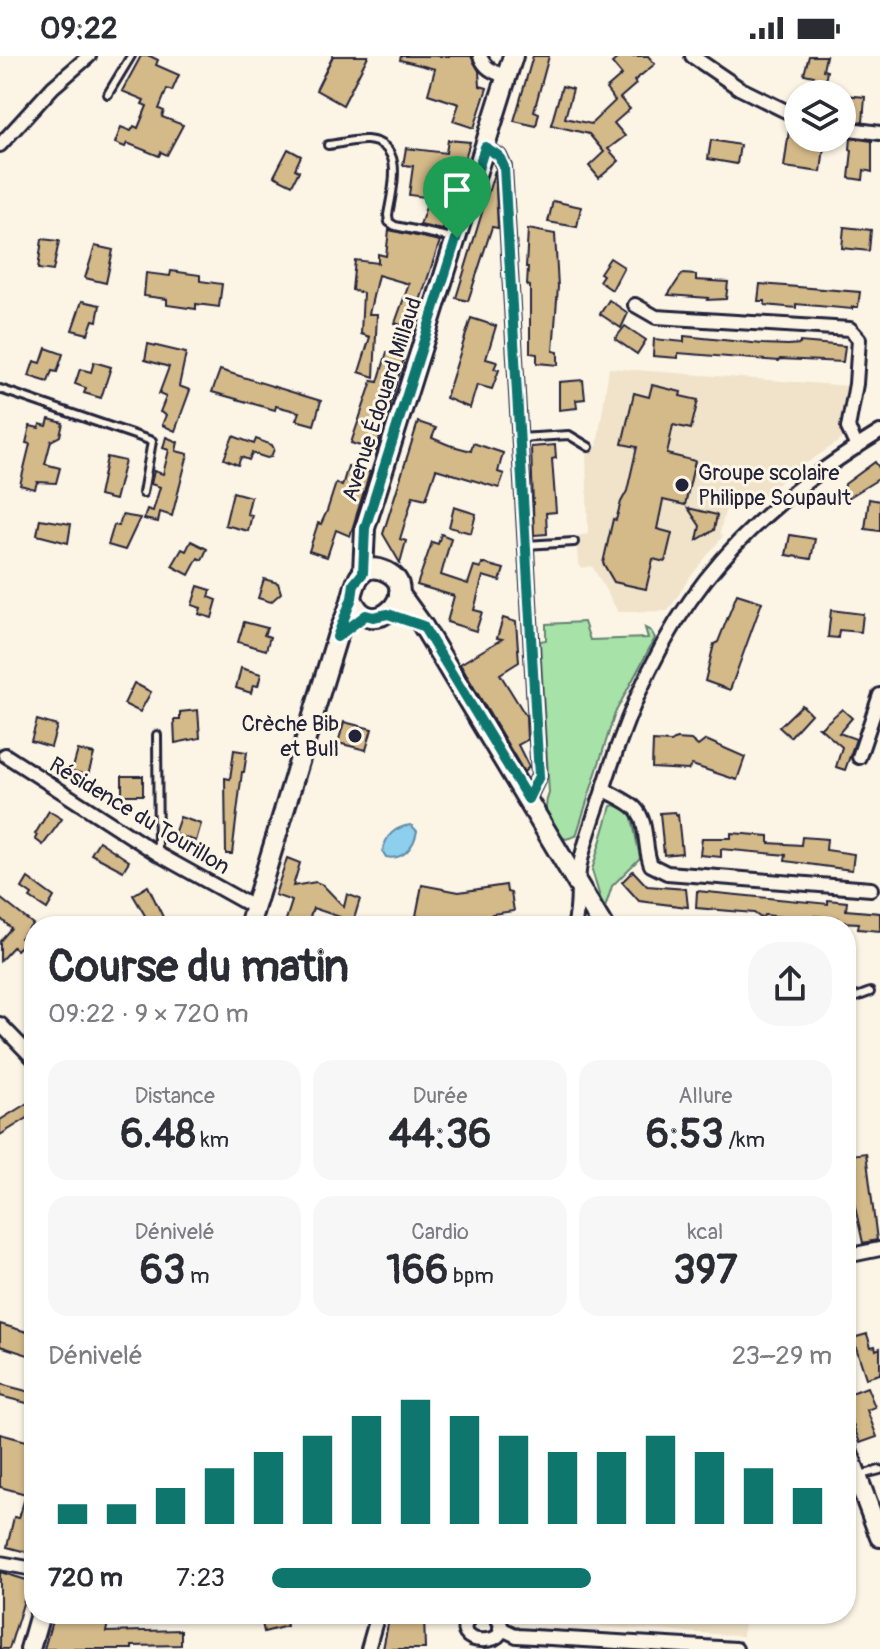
<!DOCTYPE html>
<html lang="fr">
<head>
<meta charset="utf-8">
<style>
	body { margin:0; font-family:Pangolin,sans-serif; background:#f7f7f7; color:#2b2b33; height:100vh; display:flex; flex-direction:column; font-size:30px; white-space:nowrap }
	* { box-sizing:border-box; margin:0 }
	p { font-size:26px; color:#7c7c81 }
	.icon { flex:none; width:44px; height:44px; fill:none; stroke:currentColor; stroke-width:2; stroke-linecap:round; stroke-linejoin:round }
	.map { position:relative; flex:1; overflow:hidden }
	.drawer { position:absolute; left:24px; top:860px; width:832px; height:708px; display:flex; flex-direction:column; background:#fff; border-radius:32px; box-shadow:0 2px 6px #0004 }
	.drawer>* { flex:none }
	.fabs { position:absolute; left:784px; top:24px; display:grid; gap:16px }
	.fabs a { display:grid; place-items:center; width:72px; height:72px; border-radius:50%; background:#fff; box-shadow:0 2px 6px #0004; font-size:40px }
	.pin { position:absolute; display:grid; place-items:center; width:68px; height:68px; color:#fff; margin:-82px -34px; border-radius:50% 50% 50% 0; rotate:-45deg; box-shadow:0 0 8px #0007 }
	.pin .icon { rotate:45deg }
	.round { display:grid; place-items:center; flex:none; width:84px; height:84px; border-radius:32px; background:#f7f7f7 }
	.overview { display:flex; align-items:center; justify-content:space-between; height:136px; padding:0 24px }
	h1 { font-size:44px; font-weight:700; line-height:60px }
	.metrics { display:grid; grid-template-columns:repeat(3,1fr); gap:12px; height:136px; padding:8px 24px }
	.metrics div { display:grid; align-content:center; border-radius:20px; background:#f7f7f7; text-align:center }
	.metrics b { font-size:40px; font-weight:700 }
	.metrics small { font-size:22px; font-weight:400 }
	.metrics p { font-size:22px }
	.chart { height:224px; padding:16px 24px }
	.chart p { display:flex; justify-content:space-between }
	.chart svg { width:100%; height:144px; margin-top:8px; stroke:#0f766e; stroke-width:6 }
	ul { padding:0 24px; list-style:none; font-size:26px }
	li { display:grid; grid-template-columns:128px 96px 1fr; align-items:center; height:60px }
	li i { height:20px; border-radius:10px; background:#0f766e }
	.status { display:flex; justify-content:space-between; align-items:center; height:56px; padding:0 40px; background:#fff; direction:ltr }
	.status svg { height:22px; fill:currentColor }
	.map>svg:first-child { display:block }
	.built { fill:#f0e3c9 }
	.green { fill:#a7e2a8; stroke:#648272; stroke-width:2 }
	.water { fill:#8cd0ee; stroke:#628aa6; stroke-width:2 }
	.building { fill:#d4b989; stroke:#22223b; stroke-width:2 }
	.lines { fill:none; stroke-linecap:round; stroke-linejoin:round }
	.lane-casing { stroke:#22223b; stroke-width:12 }
	.street-casing { stroke:#22223b; stroke-width:18 }
	.secondary-casing { stroke:#22223b; stroke-width:24 }
	.lane { stroke:#fcf5e5; stroke-width:6 }
	.street { stroke:#fcf5e5; stroke-width:12 }
	.secondary { stroke:#fcf5e5; stroke-width:18 }
	.route-casing { stroke:#fff; stroke-width:16 }
	.route { stroke:#0f766e; stroke-width:10 }
	.poi-dot { fill:#22223b; stroke:#fcf5e5; stroke-width:3 }
	.labels { text-anchor:middle; stroke-width:6; stroke-linejoin:round; paint-order:stroke }
	.street-label { font-size:22px; fill:#22223b; stroke:#fcf5e5 }
	.poi-label { font-size:22px; fill:#22223b; stroke:#fcf5e5; text-anchor:start }
</style>
</head>
<body>
<div class="status"><b>09:22</b><svg viewBox="0 0 49 12"><path d="M0 12V9h3v3zM5 12V6h3v6zM10 12V3h3v9zM15 12V0h3v12zM26 1h20v11H26zM47 4h2v5h-2z"/></svg></div>
<div class="map">
<svg width="880" height="1593" viewBox="0 0 880 1593">
	<rect width="100%" height="100%" fill="#fcf5e5"/>
	<filter id="ink" filterUnits="userSpaceOnUse"><feTurbulence type="fractalNoise" baseFrequency=".0125" numOctaves="2"/><feDisplacementMap in="SourceGraphic" scale="16" xChannelSelector="R" yChannelSelector="G"/><feConvolveMatrix kernelMatrix="1 2 1 2 8 2 1 2 1" color-interpolation-filters="sRGB"/></filter>
	<g filter="url(#ink)">
		<g class="built">
			<path d="M609,312l241,18 -9,54 -55,37 -29,25 -8,-9 -8,9 -16,9 -5,22 3,3 -33,41 -22,34 -50,1 -26,-46 -10,2 -4,-4 -2,-28 12,-2 -2,-81 11,-7z"/>
			<path d="M518,1558h226l-1,22 -219,-15z"/>
		</g>
		<g class="green">
			<path d="M584,566l6,18 58,-2 -3,-10 6,3 4,7 -40,75 -39,123 -10,3c-18,-6 -24,-29 -17,-46l-9,-152 6,-1v-16z"/>
			<path d="M616,749l15,8 9,45 -28,28 -8,25 -12,-41 19,-64z"/>
		</g>
		<path class="water" d="M411,769l6,6c-3,16 -14,30 -31,26l-3,-5c2,-16 11,-25 28,-27z"/>
		<g class="building">
			<path d="M141,0h9l8,4 -2,5 23,10 -7,16 -5,-2 -8,20 5,2 -2,6 21,8 -16,30 -6,-3 -2,4 -32,-13 -2,4 -10,-4 6,-16 10,4 3,-5 4,2 9,-22 -5,-2 2,-4 -22,-9z"/>
			<path d="M333,0h35l-25,49 -27,-15z"/>
			<path d="M401,0h70l8,15 1,15 7,2 -13,40 -21,-7 6,-17 -31,-10 7,-25 -35,-9z"/>
			<path d="M533,0h16l-15,55 5,2 -3,13 -22,-5z"/>
			<path d="M620,0h28l7,8 -21,17 2,3 -16,14 10,11 -16,14 11,13 -17,13 11,12 -20,17 -10,-12 15,-14 -15,-18 -38,-9 11,-39 11,3 -8,29 26,6 24,-23 -9,-12 16,-14 -10,-12z"/>
			<path d="M809,0h17l-3,14 4,1 -2,12 -12,-3 1,-4 -10,-2z"/>
			<path d="M844,39l21,2 -2,25 -15,-2 1,-9h-6z"/>
			<path d="M790,67l8,3v12h27l-4,34 -37,-5z"/>
			<path d="M851,82l21,3v31l-8,-2 -1,10 -14,-2 3,-28 -2,-1z"/>
			<path d="M448,84l22,2 -9,29 -25,-2 -4,29 -23,-3 4,-29 -10,-1 3,-17 40,5z"/>
			<path d="M711,84l29,5 -3,19 -29,-5z"/>
			<path d="M288,93l13,7 -6,13 4,2 -7,14 -18,-9z"/>
			<path d="M495,114l3,58 -6,-1 -24,74 -12,-3z"/>
			<path d="M429,142l23,2 -9,30 -23,-5z"/>
			<path d="M553,145l28,6 -4,20 -29,-5z"/>
			<path d="M844,171l27,3 -2,21 -27,-3z"/>
			<path d="M528,173l27,5 3,53 -5,64 5,1v13l-21,-2v-9l-7,-1v-67l-3,-1 1,-18h-2z"/>
			<path d="M389,174l51,11 -29,87 -16,-5 14,-39 -31,-9 -9,39h8l-3,63 -15,-5 11,-35 -9,-3 2,-41 -11,-3 3,-30 23,3v-9l8,2z"/>
			<path d="M42,183l17,2 -6,30 -15,-2z"/>
			<path d="M95,190l18,4 -7,33 -21,-5z"/>
			<path d="M610,202l14,9 -12,23 -13,-9 4,-6 -3,-2z"/>
			<path d="M171,215l29,4v6l22,3 -3,23 -23,-3v5l-29,-4v-6l-23,-3 2,-23 24,3z"/>
			<path d="M682,218l14,1v5l32,2 -2,17 -19,1 1,-2 -40,-3z"/>
			<path d="M760,228l100,8 -2,15h-6v2l-56,-5v4l-31,-3v-4h-7z"/>
			<path d="M609,244l19,13 -7,15 -21,-14z"/>
			<path d="M82,245l18,4 -3,16 -4,-1 -5,14 -16,-4z"/>
			<path d="M471,262l25,8 -10,33 11,3 -3,7 5,1 -7,19 -15,-4 -7,23 -24,-10z"/>
			<path d="M625,270l21,14 -9,14 -22,-15z"/>
			<path d="M684,280l78,8 26,1 12,-1v-2l45,4 -2,16 -63,-3 -1,2 -101,-8v5l-25,-2 1,-17 30,3z"/>
			<path d="M148,288l38,9 -7,33 11,4 -15,41 -13,-6 4,-10 -6,-3 6,-15 -7,-3 10,-27 -24,-7z"/>
			<path d="M46,292l17,6 -6,18 -5,-1 -4,11 -19,-6 5,-15 7,2z"/>
			<path d="M387,296l17,6 -28,93 -25,-8 21,-62 6,1z"/>
			<path d="M94,306l17,5 -10,31 -17,-5 2,-5 -11,-4 5,-15 11,3z"/>
			<path d="M220,314l101,31 -7,24 -18,-5 3,-8 -23,-6 -1,4 -63,-18z"/>
			<path d="M583,324l2,19 -9,1 1,8 -18,2v-28z"/>
			<path d="M652,329l29,7 -1,4 18,4 -7,29 -18,-4 -6,29 28,7 -10,44 -22,-5 -6,29 15,4 -7,29 -12,-3 -7,30 -32,-7 -11,-19 10,-44 3,1 5,-18 6,-11 10,-44 -15,-3 12,-51 15,4z"/>
			<path d="M49,363l14,4 -3,13 -9,5 -6,23 15,4 -4,15 -19,-1 -2,7 -15,-4 10,-41 -4,-1 4,-17 9,2 1,-4 7,2z"/>
			<path d="M418,366l18,6 -4,10 17,7 22,6 2,-8 30,10 -5,19 6,2 -5,14 -63,-19 -10,30 -13,-3 -13,43 6,2 -6,22 -17,-29z"/>
			<path d="M233,380l21,8 2,-5 16,6 2,4 -3,8 -4,1 -15,-5 -3,7 -8,-3 -3,8 -14,-6z"/>
			<path d="M166,381l12,5 -2,9 12,3 -16,62 -12,-4 -2,10 -14,-3 3,-10 6,2 7,-24 -9,-3 3,-13 9,3 6,-24 -6,-2z"/>
			<path d="M555,389l1,13 -4,1 4,53 -10,1 1,21 -13,1 -3,-88z"/>
			<path d="M107,401l18,4 -10,39 -16,-4z"/>
			<path d="M875,406l5,7v9l-37,23 2,-17z"/>
			<path d="M348,410l22,6 -20,64 -14,-6 -9,27 -18,-6 9,-28 3,1 6,-13 9,-28 6,3z"/>
			<path d="M233,436l18,5 -4,17 5,1 -4,16 -23,-6z"/>
			<path d="M869,443l11,2v30l-15,-2z"/>
			<path d="M454,451l22,7 -5,19 -22,-6z"/>
			<path d="M688,452l29,7 -3,15 -17,10 3,-14z"/>
			<path d="M122,459l18,3 -15,32 -17,-5 6,-20 5,1z"/>
			<path d="M40,463l31,5 -3,19 -31,-8z"/>
			<path d="M441,478l10,4 -10,37 27,9 6,-18 7,2 1,-5 22,6 -4,12 -17,-5 -9,34 8,2 -6,19 -29,-9 7,-26 -37,-11 15,-43 6,2z"/>
			<path d="M790,479l25,4 -4,20 -25,-4z"/>
			<path d="M191,485l16,8 -5,11 -4,-2 -9,17 -17,-9 10,-17 4,2z"/>
			<path d="M264,523l14,4 3,10 -10,9 -13,-4z"/>
			<path d="M198,530l13,4 -2,7 8,3 -5,18 -13,-4 2,-6 -9,-3z"/>
			<path d="M737,538l25,8 -32,88 -25,-9 9,-37 4,-2z"/>
			<path d="M831,554l32,4 -2,18 -22,-2 -1,8 -10,-1z"/>
			<path d="M503,562l13,4 3,40 -19,12 26,42 1,24 -9,5 11,22 -5,5 -64,-108 42,-25 -5,-1z"/>
			<path d="M244,566l23,6 -3,7 6,2 -4,13 -28,-8z"/>
			<path d="M241,612l20,6 -3,12 -5,-1 -2,8 -15,-5z"/>
			<path d="M134,627l17,9 -11,20 -16,-8z"/>
			<path d="M802,649l9,9 -21,23 -11,-10z"/>
			<path d="M842,653l10,9 -13,15 17,6 -11,31 -9,-3 6,-20 -23,-20h3z"/>
			<path d="M198,654l2,28 -25,5 -1,-23h6v-8z"/>
			<path d="M37,664l20,6 -6,21 -20,-6z"/>
			<path d="M344,666l28,7 -6,21 -28,-7z"/>
			<path d="M676,683l15,1 7,6 8,-6 39,17 -8,23 -45,-15 -4,5 -36,-2 1,-27 18,1z"/>
			<path d="M78,694l16,4 -6,21 -16,-4z"/>
			<path d="M234,694l13,2 -3,20h-2l-10,82h-6l-1,-76 5,1z"/>
			<rect x="122" y="720" width="21" height="19"/>
			<path d="M49,755l13,8 -19,26 -8,-6 2,-4 -2,-1z"/>
			<path d="M675,756l1,4 2,-1 4,38 -18,2 -4,-42z"/>
			<path d="M180,761l21,7 -5,17 -22,-7z"/>
			<path d="M731,777l38,3v7l32,2 1,-8 25,2 -1,11 28,4 -2,16 -67,-9 1,-6 -65,-6v8l-21,-2 2,-17h29z"/>
			<path d="M99,785l30,20 -6,10 -32,-17z"/>
			<path d="M287,802l13,5 -7,23 23,-4 7,3 21,22 3,-13 13,5 -6,20 4,4 -5,-1 -1,4 -13,-5 1,-4 -27,-9 -6,18h-23l8,-25 -17,-6z"/>
			<path d="M633,815l14,15 39,3 2,18 -49,-6 -17,-19z"/>
			<path d="M28,822l26,19 -7,12 -17,-11 2,-3 -10,-7z"/>
			<path d="M422,829l37,7 47,-7 1,7 4,1 3,18 -22,3 2,4 -36,6 -42,-8z"/>
			<path d="M148,830l15,31 -13,7 -17,-29z"/>
			<path d="M697,835l131,13v-4l19,2 -1,8 34,3v18l-22,-2 1,-6 -21,-1v-4l-24,-2v4l-49,-5 -4,3 -7,-5 -58,-5z"/>
			<path d="M0,842l33,26 -13,14 4,4 -8,8 -3,-3 -13,14v-20l11,-13 -11,-10z"/>
			<path d="M34,1043v15l-34,21v-15z"/>
			<path d="M866,1097l11,87 -14,3 -12,-54 4,-1 -5,-33z"/>
			<path d="M0,1268l34,10v23l-34,-11z"/>
			<path d="M867,1278l4,13 4,-1 1,4 4,-2v26l-14,4 -13,-40z"/>
			<path d="M0,1328l34,9v12l-34,-9z"/>
			<path d="M867,1331l8,20 -8,3 10,27 -17,6 -14,-37v-11z"/>
			<path d="M0,1378l34,9v95l-4,15 -23,-6 7,-30 5,1 7,-24 -26,-7z"/>
			<path d="M0,1516l30,9 -21,68h-9z"/>
			<path d="M54,1558h56l-4,18 75,-2v15l-49,1v3h-88z"/>
			<path d="M260,1558h25l2,12 -23,6z"/>
			<path d="M390,1558h34l1,35h-42z"/>
		</g>
		<g class="lines">
			<defs>
				<g id="lane">
					<path d="M108,38l23,-38"/>
					<path d="M328,89c12,-1 27,-6 39,-5 40,4 25,50 21,75l1,7 6,4 58,12"/>
					<path d="M0,333l152,52 -9,52"/>
					<path d="M519,382l50,-3 20,12"/>
					<path d="M526,489l48,-3"/>
					<path d="M157,679l1,119"/>
					<path d="M846,945l24,-9"/>
					<path d="M860,1419l20,-5"/>
				</g>
				<g id="street">
					<path d="M480,0c5,13 14,16 26,21"/>
					<path d="M692,0l47,32 59,29"/>
					<path d="M842,72l38,5"/>
					<path d="M0,89l53,-58 36,-31"/>
					<path d="M485,91l14,9 5,11 35,609 -11,23"/>
					<path d="M635,249l21,12 194,12 9,10 -3,45 -8,44 9,19"/>
					<path d="M5,699l153,99 97,54"/>
					<path d="M859,701l21,-62"/>
					<path d="M603,733c10,6 26,12 33,20 12,13 8,40 15,56l16,8 204,16"/>
					<path d="M574,870c7,-22 1,-45 7,-66 6,-26 16,-51 24,-76 54,-170 123,-258 275,-352"/>
					<path d="M0,968l34,35"/>
					<path d="M846,1200l34,-7"/>
					<path d="M0,1507l34,6"/>
					<path d="M473,1558c-36,35 56,35 20,0"/>
					<path d="M500,1572l17,8 219,13"/>
					<path d="M368,1593l10,-35"/>
				</g>
				<g id="secondary">
					<path d="M363,517l2,-45 148,-472"/>
					<path d="M399,537l24,33 180,300"/>
					<path d="M249,870l88,-289c5,-12 11,-24 14,-36 4,-16 8,-42 36,-29 37,19 -17,74 -35,26"/>
					<path d="M846,1391l34,90"/>
					<path d="M30,1593l10,-35"/>
				</g>
			</defs>
			<use href="#lane" class="lane-casing"/>
			<use href="#street" class="street-casing"/>
			<use href="#secondary" class="secondary-casing"/>
			<use href="#lane" class="lane"/>
			<use href="#street" class="street"/>
			<use href="#secondary" class="secondary"/>
		</g>
	</g>
	<g class="lines" filter="url(#ink)">
		<defs>
			<path id="route" d="M485,91l14,9 5,11 35,609 -11,23 -105,-173 -35,-12 -15,3 -7,-2 -29,22 15,-39 2,-14 9,-11 2,-45z"/>
		</defs>
		<use href="#route" class="route-casing"/>
		<use href="#route" class="route"/>
	</g>
	<g class="poi-dot">
		<circle cx="682" cy="429" r="8"/>
		<circle cx="355" cy="680" r="8"/>
	</g>
	<g class="labels">
		<g class="street-label">
			<text transform="translate(381 343) rotate(-72)" y="8">Avenue Édouard Millaud</text>
			<text transform="translate(140 759) rotate(31)" y="8">Résidence du Tourillon</text>
		</g>
		<g class="poi-label">
			<text x="698" y="424">Groupe scolaire<tspan x="698" dy="25">Philippe Soupault</tspan></text>
			<text x="339" y="675" text-anchor="end">Crèche Bib<tspan x="339" dy="25">et Bull</tspan></text>
		</g>
	</g>
</svg>
<div class="fabs">
<a><svg class="icon" aria-label="layers" viewBox="0 0 24 24"><path d="M12 4l9 5-9 5-9-5zM3 14l9 5 9-5"/></svg></a>
</div>
<div class="pin" style="left:457px;top:182px;background:#1e9e55"><svg class="icon" aria-label="arrive" viewBox="0 0 24 24"><path d="M6 21V4h12l-3 4 3 4H6"/></svg></div>
<section class="drawer">
<div class="overview"><div><h1>Course du matin</h1><p>09:22 · 9 × 720 m</p></div><a class="round"><svg class="icon" aria-label="share" viewBox="0 0 24 24"><path d="M12 15V3M7 8l5-5 5 5M5 13v7h14v-7"/></svg></a></div>
<div class="metrics">
<div><p>Distance</p><b>6.48<small> km</small></b></div>
<div><p>Durée</p><b>44:36</b></div>
<div><p>Allure</p><b>6:53<small> /km</small></b></div>
</div>
<div class="metrics">
<div><p>Dénivelé</p><b>63<small> m</small></b></div>
<div><p>Cardio</p><b>166<small> bpm</small></b></div>
<div><p>kcal</p><b>397</b></div>
</div>
<div class="chart"><p><span>Dénivelé</span>23–29 m</p>
<svg viewBox="0 0 160 44" preserveAspectRatio="none"><path d="M5 44V38M15 44V38M25 44V33M35 44V27M45 44V22M55 44V17M65 44V11M75 44V6M85 44V11M95 44V17M105 44V22M115 44V22M125 44V17M135 44V22M145 44V27M155 44V33"/></svg>
</div>
<ul>
<li><b>720 m</b>7:23<i style="width:57%"></i></li>
</ul>
</section>
</div>
</body>
</html>
